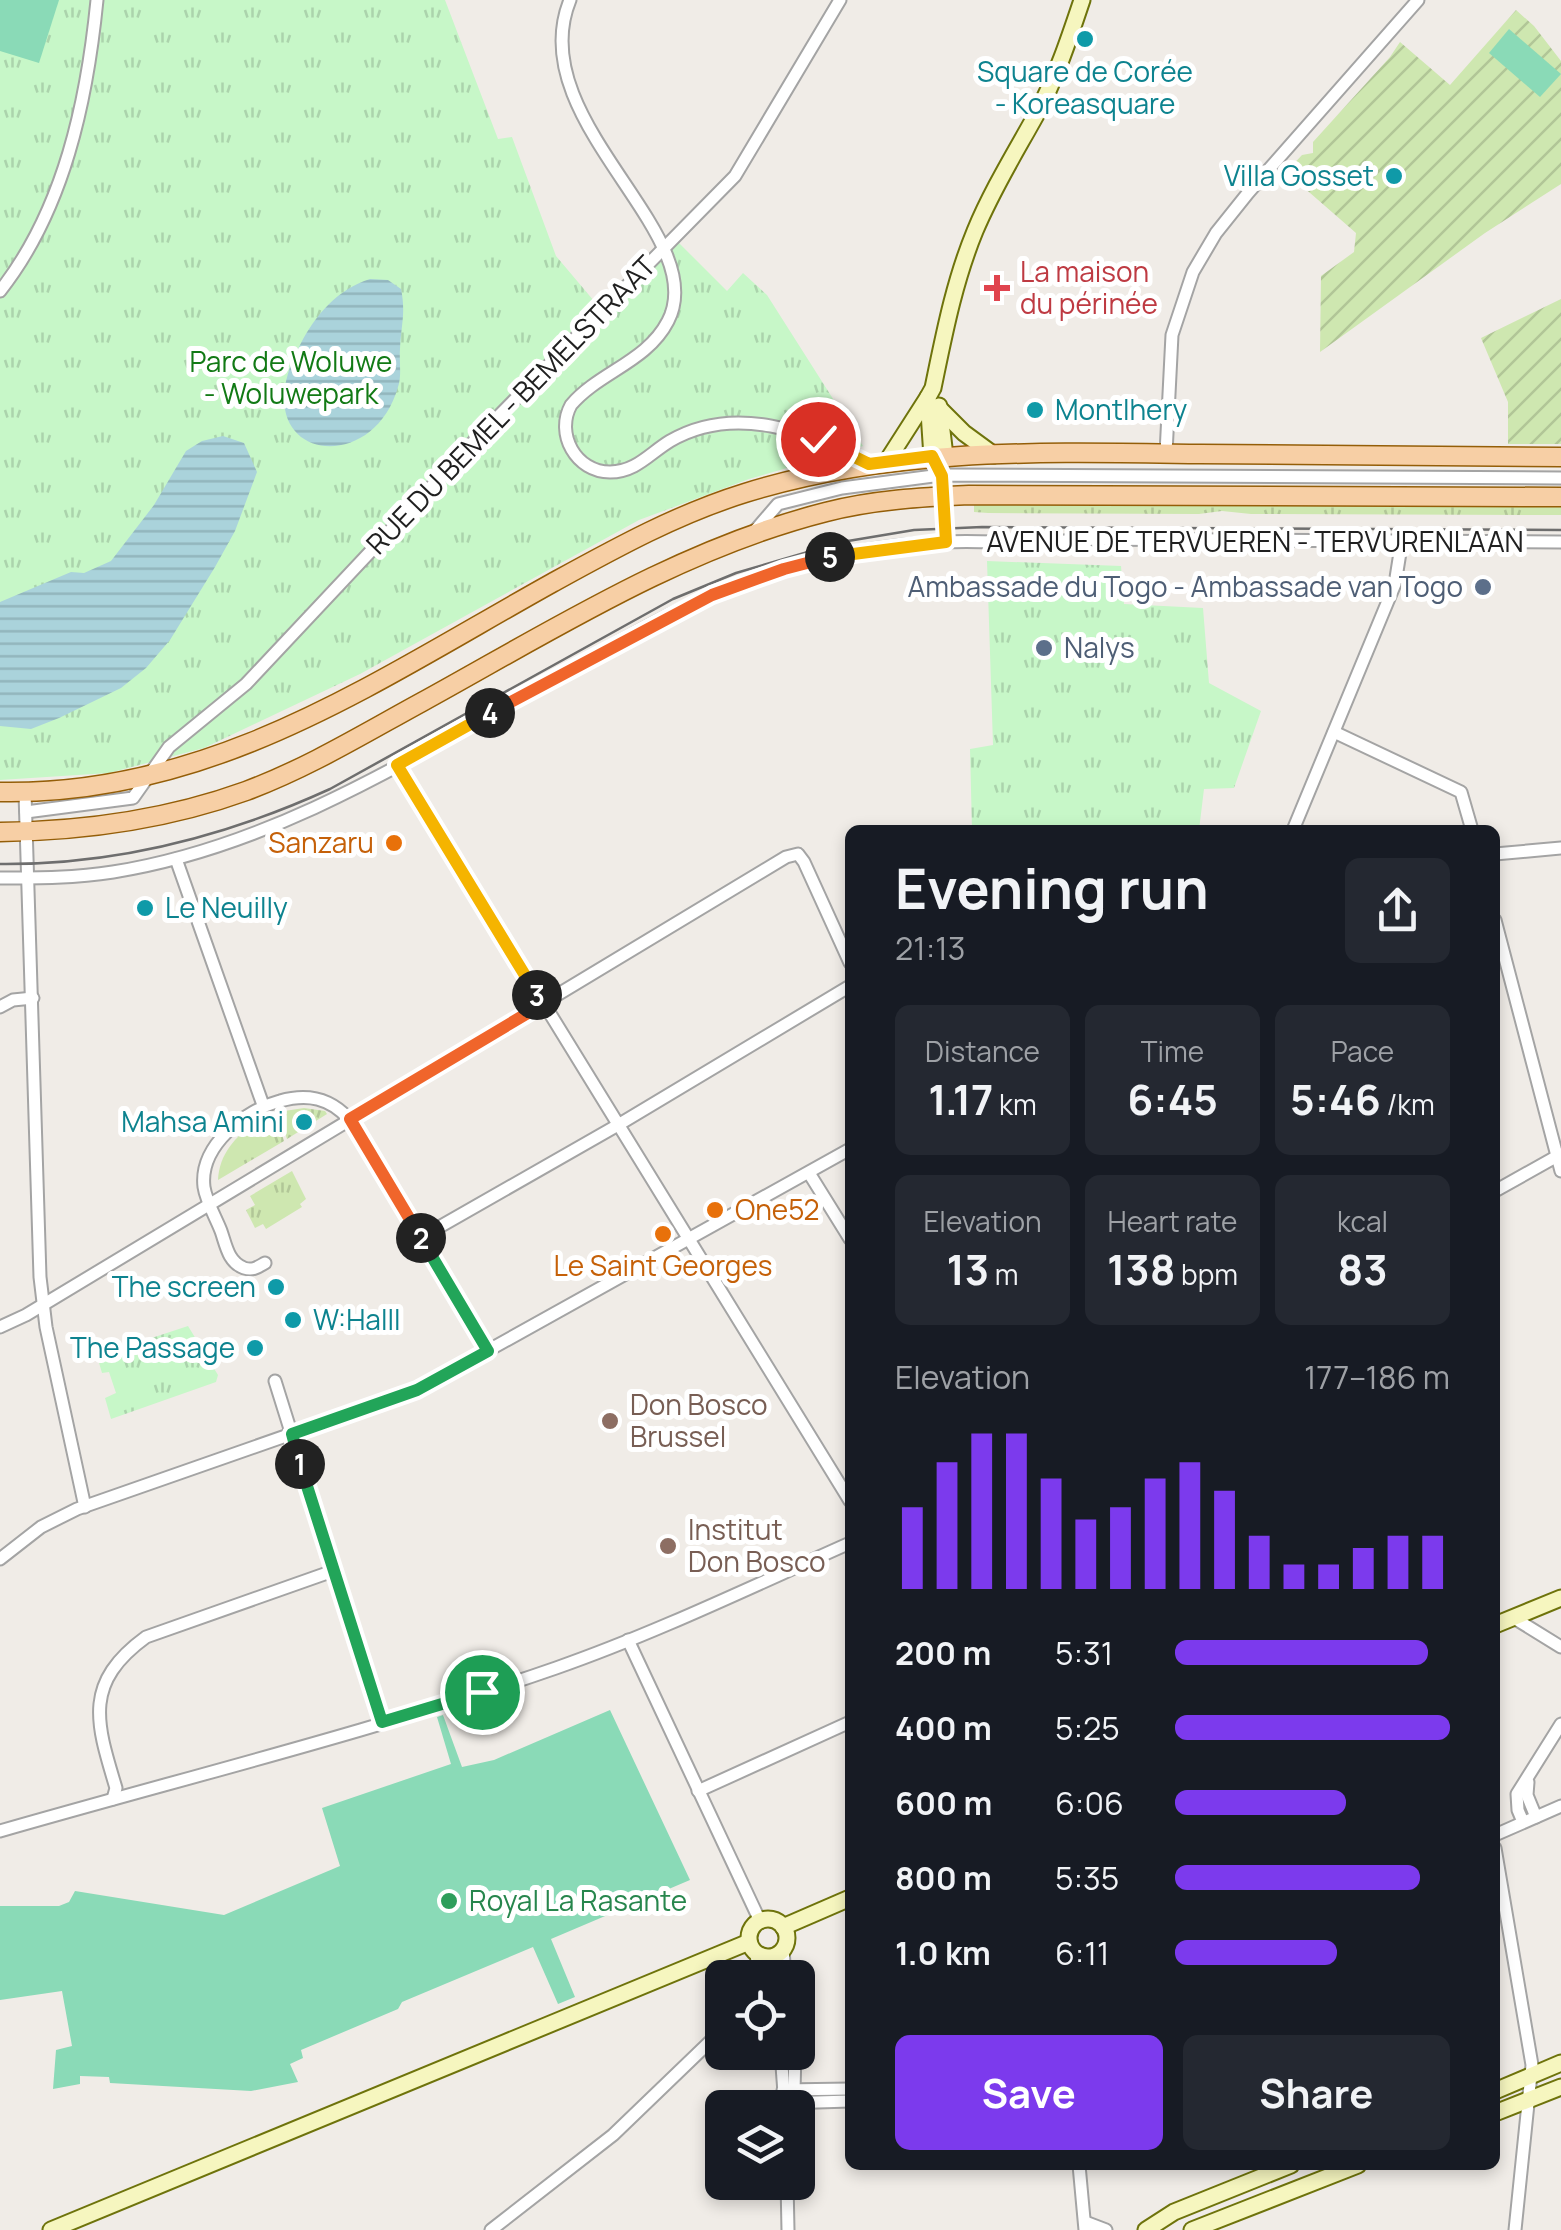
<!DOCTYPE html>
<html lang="en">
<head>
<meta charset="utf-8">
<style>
	body { margin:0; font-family:Manrope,sans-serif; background:#242831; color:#f1f3f6; height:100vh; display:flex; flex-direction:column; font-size:38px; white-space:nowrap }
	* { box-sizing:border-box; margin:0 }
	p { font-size:32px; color:#9ea1a6 }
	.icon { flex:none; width:55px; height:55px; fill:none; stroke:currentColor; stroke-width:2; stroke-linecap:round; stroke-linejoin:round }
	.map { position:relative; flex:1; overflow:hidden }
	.drawer { position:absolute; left:845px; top:825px; width:655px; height:1345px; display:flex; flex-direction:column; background:#171b24; border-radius:15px; box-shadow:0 5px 15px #0003 }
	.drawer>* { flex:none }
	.buttons { position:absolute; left:705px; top:1960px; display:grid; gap:20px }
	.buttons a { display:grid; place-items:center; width:110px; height:110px; border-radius:15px; background:#171b24; box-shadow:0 5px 15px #0003; font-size:50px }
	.pin { position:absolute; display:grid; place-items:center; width:85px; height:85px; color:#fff; margin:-42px; border:5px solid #fff; border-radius:50%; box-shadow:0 2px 10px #0007 }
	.km { position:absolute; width:50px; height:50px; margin:-25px; border-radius:50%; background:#222; color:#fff; font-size:28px; line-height:50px; text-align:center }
	.round { display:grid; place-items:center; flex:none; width:105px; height:105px; border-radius:15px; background:#242831 }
	.overview { display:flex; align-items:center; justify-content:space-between; height:170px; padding:0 50px }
	h1 { font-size:55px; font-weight:700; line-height:75px }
	.stats { display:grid; grid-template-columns:repeat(3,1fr); gap:15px; height:170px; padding:10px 50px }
	.stats div { display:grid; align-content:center; border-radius:15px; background:#242831; text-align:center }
	.stats b { font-size:42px; font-weight:700 }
	.stats small { font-size:28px; font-weight:400 }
	.stats p { font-size:28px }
	.chart { height:280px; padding:20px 50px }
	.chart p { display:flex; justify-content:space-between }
	.chart svg { width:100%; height:180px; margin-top:10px; stroke:#7c3aed; stroke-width:6 }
	.cta { display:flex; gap:20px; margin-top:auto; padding:20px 50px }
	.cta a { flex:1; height:115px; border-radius:15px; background:#7c3aed; color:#fff; font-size:40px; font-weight:700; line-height:115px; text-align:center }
	.cta a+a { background:#242831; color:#f1f3f6 }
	ul { padding:0 50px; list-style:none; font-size:32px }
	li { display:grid; grid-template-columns:160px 120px 1fr; align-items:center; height:75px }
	li i { height:25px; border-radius:12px; background:#7c3aed }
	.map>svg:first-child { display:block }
	.grass { fill:url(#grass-tufts) }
	.park { fill:url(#park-tufts) }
	.garden { fill:url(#garden-furrows) }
	.pitch { fill:#8adab7 }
	.water { fill:url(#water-rules) }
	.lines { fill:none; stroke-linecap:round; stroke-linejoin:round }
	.street-casing { stroke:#a4a4a4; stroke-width:15 }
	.secondary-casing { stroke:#6e730b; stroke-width:19 }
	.primary-casing { stroke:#945e08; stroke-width:21 }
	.street { stroke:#fff; stroke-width:11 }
	.secondary { stroke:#f6f6bf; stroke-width:15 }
	.primary { stroke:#f7cfa5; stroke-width:18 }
	.tram { stroke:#6e6e6e; stroke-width:2.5 }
	.split-1-casing { stroke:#fff; stroke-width:20 }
	.split-2-casing { stroke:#fff; stroke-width:20 }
	.split-3-casing { stroke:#fff; stroke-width:20 }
	.split-4-casing { stroke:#fff; stroke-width:20 }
	.split-5-casing { stroke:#fff; stroke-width:20 }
	.split-6-casing { stroke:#fff; stroke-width:20 }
	.split-1 { stroke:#22a559; stroke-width:12 }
	.split-2 { stroke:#22a559; stroke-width:12 }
	.split-3 { stroke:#f0652b; stroke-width:12 }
	.split-4 { stroke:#f5b400; stroke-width:12 }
	.split-5 { stroke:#f0652b; stroke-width:12 }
	.split-6 { stroke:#f5b400; stroke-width:12 }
	.culture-dot { fill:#0f9aa8; stroke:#fff; stroke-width:4 }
	.health-dot { fill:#e0444e; stroke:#fff; stroke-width:4 }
	.service-dot { fill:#5c6f8a; stroke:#fff; stroke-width:4 }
	.food-dot { fill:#e8710a; stroke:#fff; stroke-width:4 }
	.education-dot { fill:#8d6e63; stroke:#fff; stroke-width:4 }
	.leisure-dot { fill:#2e9e5b; stroke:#fff; stroke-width:4 }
	.labels { text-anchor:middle; stroke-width:10; stroke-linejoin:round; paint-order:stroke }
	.culture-label { font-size:28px; fill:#0d838f; stroke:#fff; text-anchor:end }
	.health-label { font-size:28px; fill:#be3a42; stroke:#fff; text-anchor:start }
	.park-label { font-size:28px; fill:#127a15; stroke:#fff }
	.street-label { font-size:28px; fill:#202020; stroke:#fff }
	.service-label { font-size:28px; fill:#4e5e75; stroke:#fff; text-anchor:end }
	.food-label { font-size:28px; fill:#c56008; stroke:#fff; text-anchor:end }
	.education-label { font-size:28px; fill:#785e54; stroke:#fff; text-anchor:start }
	.leisure-label { font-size:28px; fill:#27864d; stroke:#fff; text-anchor:start }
</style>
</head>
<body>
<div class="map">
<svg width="1561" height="2230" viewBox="0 0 1561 2230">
	<defs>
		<pattern id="grass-tufts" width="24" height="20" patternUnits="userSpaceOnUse" patternTransform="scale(2.5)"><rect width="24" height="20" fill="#cee7b0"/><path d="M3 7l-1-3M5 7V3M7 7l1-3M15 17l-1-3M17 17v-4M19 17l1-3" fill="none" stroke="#b1c697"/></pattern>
		<pattern id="park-tufts" width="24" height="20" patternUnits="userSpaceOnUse" patternTransform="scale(2.5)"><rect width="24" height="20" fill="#c7f7c8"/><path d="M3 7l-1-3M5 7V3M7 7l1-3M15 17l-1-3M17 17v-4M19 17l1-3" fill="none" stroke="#abd3ac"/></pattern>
		<pattern id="garden-furrows" width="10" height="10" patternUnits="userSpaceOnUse" patternTransform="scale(2.5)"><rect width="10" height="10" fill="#cee7b0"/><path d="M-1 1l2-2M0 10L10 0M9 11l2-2" fill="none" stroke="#b1c697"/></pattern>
		<pattern id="water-rules" width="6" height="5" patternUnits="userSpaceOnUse" patternTransform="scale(2.5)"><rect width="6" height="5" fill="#aad3db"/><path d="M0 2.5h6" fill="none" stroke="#92b5bc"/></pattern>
	</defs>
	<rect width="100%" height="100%" fill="#f0ece7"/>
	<g class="grass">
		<path d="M974,504l587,3v8l-310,-1 -29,-3 -23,3 -211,-1 -14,-1z"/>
		<path d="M304,1108l21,3 2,3 -40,25 -9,-27z"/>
		<path d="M275,1113l9,28 -66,39c1,-32 28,-55 57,-67z"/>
		<path d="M292,1171l14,28 -6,5 2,3 -36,22 -3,-5 -8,4 -9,-18 9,-5 -5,-9z"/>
	</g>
	<g class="park">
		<path d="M0,0h445l53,139 14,-2 44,119 49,58 72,-73 50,50 16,-18 24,22 96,151 -114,33 -110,41 -279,154 -156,74 -95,25 -109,7z"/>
		<path d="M987,561l134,5 3,38 79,4 6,75 52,28 -27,77 -30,1 -5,41h-227l-2,-81 23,-4z"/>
		<path d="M188,1326l30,49 -2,7 -105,37 -6,-21 11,-5 -7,-21 -7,1 -5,-17z"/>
	</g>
	<g class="garden">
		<path d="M1516,10l18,16 27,35v123l-76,49 -165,119 1,-76 33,-24 2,-19 -70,-61 16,-17 11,-2v-11l77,-85 10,-15 50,43z"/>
		<path d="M1561,299v145h-53v-42l-27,-64z"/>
	</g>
	<g class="pitch">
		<path d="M0,0h59l-20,63 -39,-12z"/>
		<path d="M1509,29l52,45 -21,23 -51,-44z"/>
		<path d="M610,1710l80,170 -139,59 24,58 -17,7 -25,-57 -131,55 -4,7 -97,41 2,8 -13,6 8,18 -47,9 -141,-8 -1,-6 -29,-1v8l-27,5 3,-39 16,-4 -10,-55 -62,9v-94h59l10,-4 6,-11 149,24 116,-49 -18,-58 129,-44 -14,-47 6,-2 19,52 32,-7z"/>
	</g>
	<g class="water">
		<path d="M370,279l18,1 13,9c5,24 0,36 -1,60 -1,12 2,27 -2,38 -27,95 -159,72 -98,-42 15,-30 38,-56 70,-66z"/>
		<path d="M223,436l21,7 13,29 -22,59 -20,36 -45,73 -24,28 -25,20 -62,30 -28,11 -31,-3v-124l71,-30 13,1 27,-12 43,-56 32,-54 16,-10z"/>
	</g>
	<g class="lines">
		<defs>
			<g id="street">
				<path d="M570,0c-49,120 143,234 98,321 -21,41 -69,51 -97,84 -16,29 5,67 39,67 26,0 40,-19 60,-31 65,-38 139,-9 199,22"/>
				<path d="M0,291c64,-81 87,-190 97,-291"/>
				<path d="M1166,453l6,-118 21,-63 23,-39 32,-40 170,-193"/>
				<path d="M945,456l-4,19 5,67"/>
				<path d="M753,533l25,-29 64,-16 99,-13 620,3"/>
				<path d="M1334,732l127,60 11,38"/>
				<path d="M397,765l453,736"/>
				<path d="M25,793l15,484 6,50 39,180"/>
				<path d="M26,812l107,-14 36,-51 77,-63 232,-247 257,-261 105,-176"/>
				<path d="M1293,830l102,-246 7,-44"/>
				<path d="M1495,854l66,-6"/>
				<path d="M176,859l87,246"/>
				<path d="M0,878c38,0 76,0 113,-6 171,-27 319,-127 468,-209 52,-29 105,-60 162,-80 64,-24 132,-38 200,-41 45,-3 91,5 136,-3l482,3"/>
				<path d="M1495,920l66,251"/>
				<path d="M0,1007l13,-7 20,-2"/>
				<path d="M809,1173l41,66"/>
				<path d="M1495,1191l66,-37"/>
				<path d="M420,1238l198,-113 232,-139"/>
				<path d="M265,1263c-7,4 -12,8 -21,5 -16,-6 -18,-23 -23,-37 -5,-13 -15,-30 -17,-44 -5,-41 41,-77 76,-86 28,-8 50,-3 69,18l139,232"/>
				<path d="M0,1327l26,-12 760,-458 12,-3 6,8 46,101"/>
				<path d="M275,1381l107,342"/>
				<path d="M0,1559l41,-32 36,-18 340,-119 433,-241"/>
				<path d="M1514,1618l47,29"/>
				<path d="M628,1640l132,281"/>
				<path d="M1528,1782l-1,13 9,22"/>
				<path d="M698,1791l152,-69"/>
				<path d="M113,1799l3,-11c-20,-66 -33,-105 30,-151l187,-66"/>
				<path d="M1523,1822l-5,-12 -1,-16 44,-70"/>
				<path d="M0,1831c184,-53 375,-100 556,-163 100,-35 197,-82 294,-125"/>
				<path d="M1495,1835l66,-29"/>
				<path d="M1495,1848l37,217 -17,165"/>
				<path d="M783,1949l2,29"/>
				<path d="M756,1953l3,25"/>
				<path d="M781,2052l3,41"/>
				<path d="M783,2090l67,-1"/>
				<path d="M794,2091l1,-39"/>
				<path d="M786,2103l64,-2"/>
				<path d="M1079,2165l6,65"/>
				<path d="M787,2182l1,48"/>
				<path d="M1085,2222l21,8"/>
				<path d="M491,2230l122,-95 109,-105"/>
			</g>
			<g id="secondary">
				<path d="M939,406l6,50"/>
				<path d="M940,409l24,24 30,22"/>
				<path d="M932,457l-4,-60 5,-9c11,-53 21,-106 42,-157 17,-41 40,-78 61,-116 20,-37 33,-76 46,-115"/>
				<path d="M887,461l41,-64"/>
				<path d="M1495,1625l66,-27"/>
				<circle cx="768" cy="1938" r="19"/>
				<path d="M783,1927l67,-29"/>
				<path d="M1495,2091l66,-28"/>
				<path d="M1495,2113l66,-26"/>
				<path d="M51,2230l698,-288"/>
				<path d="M1146,2230l28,-18 117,-47"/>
				<path d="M1192,2230l166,-65"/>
			</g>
			<g id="primary">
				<path d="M0,792c212,4 374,-110 552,-209 62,-34 125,-69 193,-90 147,-46 302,-41 455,-39 120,1 241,2 361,3"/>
				<path d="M0,832c85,-1 166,-12 246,-41 62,-23 119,-58 176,-89 131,-72 258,-153 404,-190 46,-12 96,-15 143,-17l592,2"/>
			</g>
		</defs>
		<use href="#street" class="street-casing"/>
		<use href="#secondary" class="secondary-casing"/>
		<use href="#primary" class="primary-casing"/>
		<use href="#street" class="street"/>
		<use href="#secondary" class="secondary"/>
		<use href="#primary" class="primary"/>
		<path class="tram" d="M0,864c116,1 225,-27 330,-75l343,-190 63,-26 106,-31 72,-12 68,-3 579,3"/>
	</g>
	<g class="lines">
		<defs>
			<path id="split-1" d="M300,1464l82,258 100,-30"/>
			<path id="split-2" d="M300,1464l-8,-30 125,-44 71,-39 -67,-113"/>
			<path id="split-3" d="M421,1238l-71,-119 193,-115 -6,-9"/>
			<path id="split-4" d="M490,713l-93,52 140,230"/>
			<path id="split-5" d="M490,713l222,-118 72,-26 46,-12"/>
			<path id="split-6" d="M818,439l51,25 63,-8 10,20 4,66 -116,15"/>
		</defs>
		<use href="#split-1" class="split-1-casing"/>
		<use href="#split-2" class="split-2-casing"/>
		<use href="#split-3" class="split-3-casing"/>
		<use href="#split-4" class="split-4-casing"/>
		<use href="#split-5" class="split-5-casing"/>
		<use href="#split-6" class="split-6-casing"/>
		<use href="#split-1" class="split-1"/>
		<use href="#split-2" class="split-2"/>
		<use href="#split-3" class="split-3"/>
		<use href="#split-4" class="split-4"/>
		<use href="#split-5" class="split-5"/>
		<use href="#split-6" class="split-6"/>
	</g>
	<g class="culture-dot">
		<circle cx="1085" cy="39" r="10"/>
		<circle cx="1394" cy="176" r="10"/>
		<circle cx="1035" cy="410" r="10"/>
		<circle cx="145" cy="908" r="10"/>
		<circle cx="304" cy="1122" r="10"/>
		<circle cx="276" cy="1287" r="10"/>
		<circle cx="293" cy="1320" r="10"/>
		<circle cx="255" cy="1348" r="10"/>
	</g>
	<path class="health-dot" d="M992 273h10v10h10v10h-10v10h-10v-10h-10v-10h10z"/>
	<g class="service-dot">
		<circle cx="1483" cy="587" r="10"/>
		<circle cx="1044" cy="648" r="10"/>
	</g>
	<g class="food-dot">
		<circle cx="394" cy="843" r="10"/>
		<circle cx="715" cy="1210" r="10"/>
		<circle cx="663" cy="1234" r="10"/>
	</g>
	<g class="education-dot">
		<circle cx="610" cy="1421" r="10"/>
		<circle cx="668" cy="1546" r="10"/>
	</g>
	<circle class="leisure-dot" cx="449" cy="1901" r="10"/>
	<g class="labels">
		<g class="culture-label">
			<text x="1085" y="82" text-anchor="middle">Square de Corée<tspan x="1085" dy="32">- Koreasquare</tspan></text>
			<text x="1374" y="186">Villa Gosset</text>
			<text x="1055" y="420" text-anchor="start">Montlhery</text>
			<text x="165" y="918" text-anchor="start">Le Neuilly</text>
			<text x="284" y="1132">Mahsa Amini</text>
			<text x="256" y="1297">The screen</text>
			<text x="313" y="1330" text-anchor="start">W:Halll</text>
			<text x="235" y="1358">The Passage</text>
		</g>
		<g class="health-label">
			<text x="1020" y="282">La maison<tspan x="1020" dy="32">du périnée</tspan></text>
		</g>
		<g class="park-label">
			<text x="291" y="372">Parc de Woluwe<tspan x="291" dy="32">- Woluwepark</tspan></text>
		</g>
		<g class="street-label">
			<text transform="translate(511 405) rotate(-46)" y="10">RUE DU BEMEL - BEMELSTRAAT</text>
			<text x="1255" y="552">AVENUE DE TERVUEREN - TERVURENLAAN</text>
		</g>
		<g class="service-label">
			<text x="1463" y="597">Ambassade du Togo - Ambassade van Togo</text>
			<text x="1064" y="658" text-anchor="start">Nalys</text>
		</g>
		<g class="food-label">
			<text x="374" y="853">Sanzaru</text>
			<text x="735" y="1220" text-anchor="start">One52</text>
			<text x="663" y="1276" text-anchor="middle">Le Saint Georges</text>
		</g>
		<g class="education-label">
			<text x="630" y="1415">Don Bosco<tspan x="630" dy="32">Brussel</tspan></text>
			<text x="688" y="1540">Institut<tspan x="688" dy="32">Don Bosco</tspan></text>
		</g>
		<g class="leisure-label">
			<text x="469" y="1911">Royal La Rasante</text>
		</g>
	</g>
</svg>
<div class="buttons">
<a><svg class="icon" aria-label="locate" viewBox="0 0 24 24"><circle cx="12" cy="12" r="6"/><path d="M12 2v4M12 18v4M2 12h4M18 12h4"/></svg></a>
<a><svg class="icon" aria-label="layers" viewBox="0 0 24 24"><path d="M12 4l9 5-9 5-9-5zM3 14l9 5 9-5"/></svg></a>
</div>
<div class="pin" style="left:482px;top:1692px;background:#1e9e55"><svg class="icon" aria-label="arrive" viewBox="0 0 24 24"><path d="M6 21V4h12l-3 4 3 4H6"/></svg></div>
<div class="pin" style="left:818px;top:439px;background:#d93025"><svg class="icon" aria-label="check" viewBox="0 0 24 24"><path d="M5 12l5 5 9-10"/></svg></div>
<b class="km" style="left:300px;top:1464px">1</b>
<b class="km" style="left:421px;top:1238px">2</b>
<b class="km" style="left:537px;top:995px">3</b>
<b class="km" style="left:490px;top:713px">4</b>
<b class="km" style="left:830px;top:557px">5</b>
<section class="drawer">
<div class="overview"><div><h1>Evening run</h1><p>21:13</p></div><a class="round"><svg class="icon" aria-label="share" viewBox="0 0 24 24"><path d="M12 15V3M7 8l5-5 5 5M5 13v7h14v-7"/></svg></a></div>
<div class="stats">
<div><p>Distance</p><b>1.17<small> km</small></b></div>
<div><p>Time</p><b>6:45</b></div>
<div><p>Pace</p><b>5:46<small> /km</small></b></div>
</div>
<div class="stats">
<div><p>Elevation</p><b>13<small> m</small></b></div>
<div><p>Heart rate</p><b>138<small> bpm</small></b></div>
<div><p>kcal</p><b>83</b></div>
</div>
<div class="chart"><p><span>Elevation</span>177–186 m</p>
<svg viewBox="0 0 160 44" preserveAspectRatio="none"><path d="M5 44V24M15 44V13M25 44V6M35 44V6M45 44V17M55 44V27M65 44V24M75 44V17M85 44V13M95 44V20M105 44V31M115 44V38M125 44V38M135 44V34M145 44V31M155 44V31"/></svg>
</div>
<ul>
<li><b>200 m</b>5:31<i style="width:92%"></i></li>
<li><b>400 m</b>5:25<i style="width:100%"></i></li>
<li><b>600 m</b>6:06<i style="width:62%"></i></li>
<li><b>800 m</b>5:35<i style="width:89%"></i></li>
<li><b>1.0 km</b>6:11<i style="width:59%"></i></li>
</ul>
<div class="cta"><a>Save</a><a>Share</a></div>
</section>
</div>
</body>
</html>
